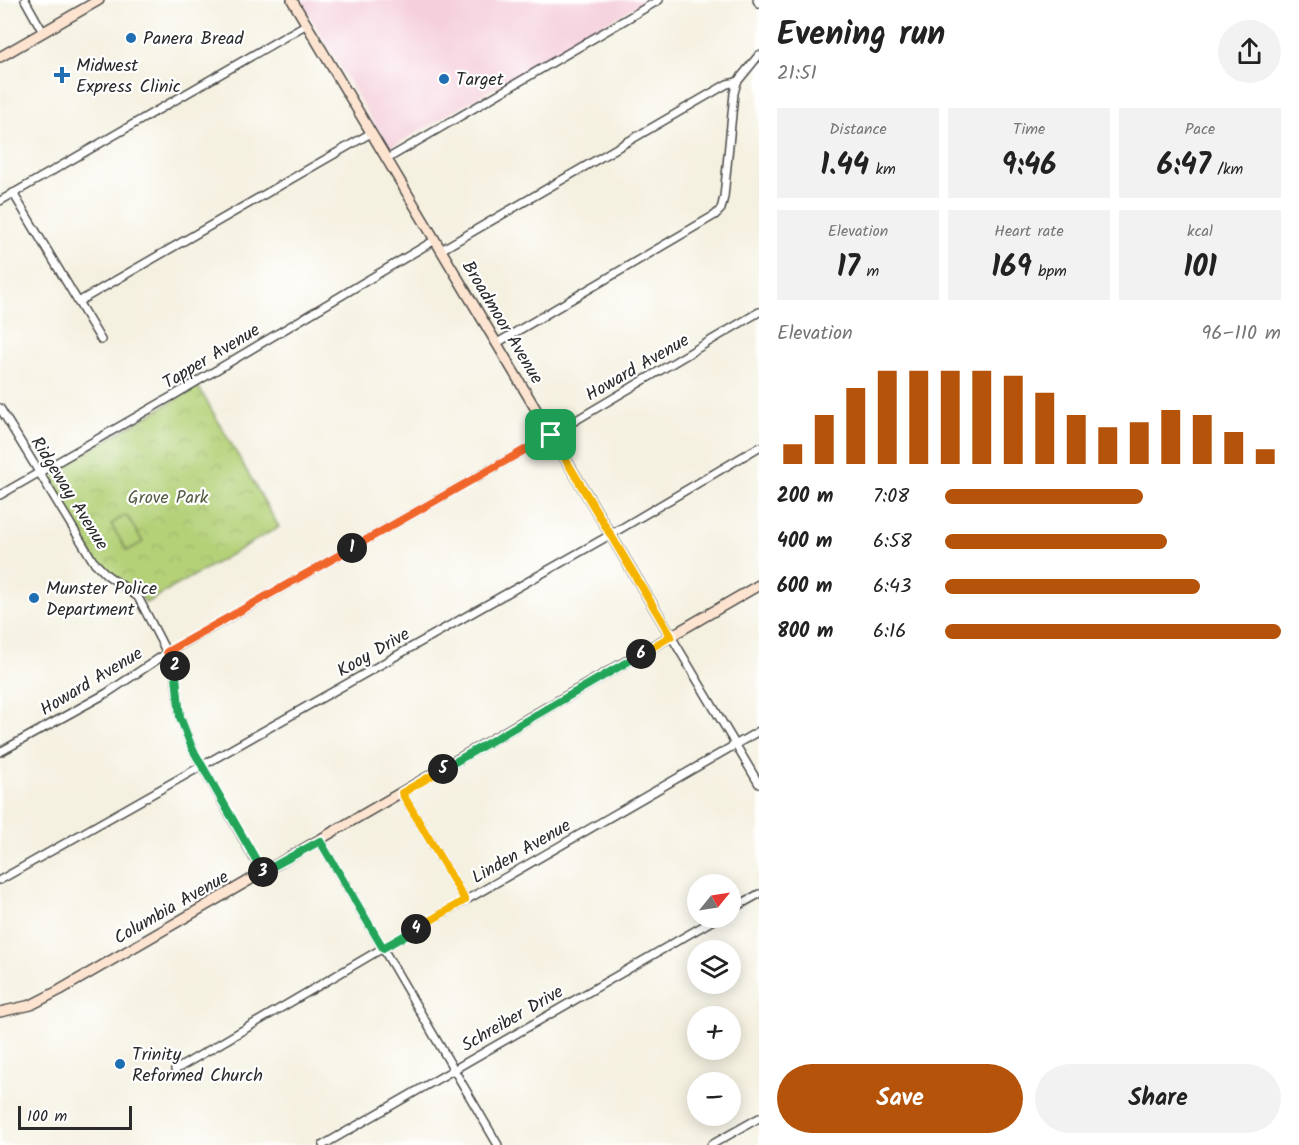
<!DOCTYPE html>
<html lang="en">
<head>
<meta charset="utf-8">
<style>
	body { margin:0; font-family:Kalam,sans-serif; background:#f2f2f2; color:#222; height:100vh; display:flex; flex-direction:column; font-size:22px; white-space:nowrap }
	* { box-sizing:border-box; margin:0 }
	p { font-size:20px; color:#767676 }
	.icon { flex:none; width:33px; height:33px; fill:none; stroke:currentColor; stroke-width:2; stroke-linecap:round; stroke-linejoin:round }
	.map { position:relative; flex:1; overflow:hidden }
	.sheet { display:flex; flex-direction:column; background:#fff; width:540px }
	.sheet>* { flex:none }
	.needle { width:39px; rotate:60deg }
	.fabs { position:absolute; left:687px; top:874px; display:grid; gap:12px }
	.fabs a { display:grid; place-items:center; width:54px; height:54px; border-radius:50%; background:#fff; box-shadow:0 3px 15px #0003; font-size:30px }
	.scale { position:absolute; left:18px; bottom:15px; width:114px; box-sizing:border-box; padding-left:6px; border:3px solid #2b2b2b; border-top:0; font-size:16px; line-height:21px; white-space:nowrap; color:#2b2b2b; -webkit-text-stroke:4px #fff; paint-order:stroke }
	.pin { position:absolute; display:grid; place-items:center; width:51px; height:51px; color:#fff; margin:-26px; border-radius:12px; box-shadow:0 3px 9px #0006 }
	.km { position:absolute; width:30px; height:30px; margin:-15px; border-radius:50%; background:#222; color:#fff; font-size:16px; line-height:30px; text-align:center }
	.round { display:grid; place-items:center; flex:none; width:63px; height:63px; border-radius:32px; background:#f2f2f2 }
	.overview { display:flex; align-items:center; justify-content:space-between; height:102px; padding:0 18px }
	h1 { font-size:33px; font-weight:800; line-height:45px }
	.stats { display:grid; grid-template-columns:repeat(3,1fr); gap:9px; height:102px; padding:6px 18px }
	.stats div { display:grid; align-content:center; border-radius:0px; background:#f2f2f2; text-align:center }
	.stats b { font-size:30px; font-weight:800 }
	.stats small { font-size:16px; font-weight:400 }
	.stats p { font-size:16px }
	.chart { height:168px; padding:12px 18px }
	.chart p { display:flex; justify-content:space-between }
	.chart svg { width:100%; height:108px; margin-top:6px; stroke:#b45309; stroke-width:6 }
	.primary-button { display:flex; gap:12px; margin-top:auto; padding:12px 18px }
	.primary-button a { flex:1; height:69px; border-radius:36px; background:#b45309; color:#fff; font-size:24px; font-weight:800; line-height:69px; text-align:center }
	.primary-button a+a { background:#f2f2f2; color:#222 }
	ul { padding:0 18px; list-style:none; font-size:20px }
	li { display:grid; grid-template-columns:96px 72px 1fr; align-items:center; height:45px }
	li i { height:15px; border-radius:8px; background:#b45309 }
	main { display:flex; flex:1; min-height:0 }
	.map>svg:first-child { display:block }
	.built { fill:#f5cfdb }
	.park { fill:url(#park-crowns); stroke:#707e52; stroke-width:1.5 }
	.pitch { fill:#b4d178; stroke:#707e52; stroke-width:1.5 }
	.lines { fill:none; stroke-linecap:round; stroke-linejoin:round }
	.street-casing { stroke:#494946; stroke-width:10 }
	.secondary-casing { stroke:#494946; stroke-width:12 }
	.street { stroke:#fff; stroke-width:7 }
	.secondary { stroke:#fde4d1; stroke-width:9 }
	.split-1-casing { stroke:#fff; stroke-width:12 }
	.split-2-casing { stroke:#fff; stroke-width:12 }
	.split-3-casing { stroke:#fff; stroke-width:12 }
	.split-4-casing { stroke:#fff; stroke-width:12 }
	.split-5-casing { stroke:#fff; stroke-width:12 }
	.split-6-casing { stroke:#fff; stroke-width:12 }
	.split-7-casing { stroke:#fff; stroke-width:12 }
	.split-1 { stroke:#f0652b; stroke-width:8 }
	.split-2 { stroke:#f0652b; stroke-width:8 }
	.split-3 { stroke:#22a559; stroke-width:8 }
	.split-4 { stroke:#22a559; stroke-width:8 }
	.split-5 { stroke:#f5b400; stroke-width:8 }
	.split-6 { stroke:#22a559; stroke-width:8 }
	.split-7 { stroke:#f5b400; stroke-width:8 }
	.poi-dot { fill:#1f6fb2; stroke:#fff; stroke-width:2 }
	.labels { text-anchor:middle; stroke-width:4.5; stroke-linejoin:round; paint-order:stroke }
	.poi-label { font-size:18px; fill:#2b2b2b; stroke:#fff; text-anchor:start }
	.street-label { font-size:18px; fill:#2b2b2b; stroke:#fff }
	.park-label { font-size:18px; fill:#545d42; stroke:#fff }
</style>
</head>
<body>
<main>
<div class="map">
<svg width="759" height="1145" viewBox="0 0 759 1145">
	<defs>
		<pattern id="park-crowns" width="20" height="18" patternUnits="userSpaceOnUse" patternTransform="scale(1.5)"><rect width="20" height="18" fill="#b4d178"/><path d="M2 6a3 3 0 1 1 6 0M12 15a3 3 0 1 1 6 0" fill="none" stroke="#9bb468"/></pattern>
	</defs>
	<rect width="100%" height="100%" fill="#fff"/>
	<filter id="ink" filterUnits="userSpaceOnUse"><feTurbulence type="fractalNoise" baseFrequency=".0167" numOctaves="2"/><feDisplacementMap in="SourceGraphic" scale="12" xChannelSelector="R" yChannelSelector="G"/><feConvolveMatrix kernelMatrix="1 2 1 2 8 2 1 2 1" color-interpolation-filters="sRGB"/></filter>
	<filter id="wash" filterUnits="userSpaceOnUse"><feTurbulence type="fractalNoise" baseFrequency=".008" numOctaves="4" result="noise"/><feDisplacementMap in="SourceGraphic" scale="24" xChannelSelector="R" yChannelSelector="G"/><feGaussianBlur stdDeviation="1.35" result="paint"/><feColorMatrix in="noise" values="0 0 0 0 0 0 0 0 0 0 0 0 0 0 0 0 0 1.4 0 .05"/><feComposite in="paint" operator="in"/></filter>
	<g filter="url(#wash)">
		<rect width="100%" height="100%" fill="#f5f1e1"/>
		<path class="built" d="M300,0h347l-257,148 -3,-2z"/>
		<path class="park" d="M198,386l81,141 -133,76c-11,-17 -30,-23 -46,-36l-53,-87v-5z"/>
		<path class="pitch" d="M126,515l17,27 -16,9 -16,-27z"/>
	</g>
	<g filter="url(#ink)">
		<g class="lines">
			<defs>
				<g id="street">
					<path d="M25,0l18,32"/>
					<path d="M757,0l2,4"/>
					<path d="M387,159l272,-159"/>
					<path d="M13,193l88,147"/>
					<path d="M0,201l307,-177"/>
					<path d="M441,250l286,-166 10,-2"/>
					<path d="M78,302l293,-169"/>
					<path d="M497,343l218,-128 6,-6 3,-12 10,-104 3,-11 22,-27"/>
					<path d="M0,408l93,153 14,14 31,22 29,56 7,9 6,55 12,31 70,125"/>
					<path d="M0,495l176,-101 259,-154"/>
					<path d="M671,636l88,148"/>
					<path d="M0,752l107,-59 60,-40 384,-218 208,-123"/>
					<path d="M402,793l63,107"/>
					<path d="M320,841l178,304"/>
					<path d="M0,880l610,-345 149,-88"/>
					<path d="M730,910l29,-16"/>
					<path d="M175,1070l208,-122 376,-217"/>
					<path d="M323,1145l394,-227"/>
					<path d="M711,1145l48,-27"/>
				</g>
				<g id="secondary">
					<path d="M292,0l379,636"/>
					<path d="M0,57l99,-57"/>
					<path d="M0,1012l31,-7 29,-15 699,-405"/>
				</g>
			</defs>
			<use href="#street" class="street-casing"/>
			<use href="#secondary" class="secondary-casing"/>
			<use href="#street" class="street"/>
			<use href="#secondary" class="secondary"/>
		</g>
	</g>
	<g class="lines" filter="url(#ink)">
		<defs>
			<path id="split-1" d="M352,548l199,-113"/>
			<path id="split-2" d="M175,666l-8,-14 185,-104"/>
			<path id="split-3" d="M175,666l5,51 12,31 71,124"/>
			<path id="split-4" d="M263,872l57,-31 63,107 33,-19"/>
			<path id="split-5" d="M416,929l49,-29 -63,-107 41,-24"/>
			<path id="split-6" d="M443,769l198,-115"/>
			<path id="split-7" d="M551,435l120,201 -30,18"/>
		</defs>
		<use href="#split-1" class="split-1-casing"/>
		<use href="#split-2" class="split-2-casing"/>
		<use href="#split-3" class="split-3-casing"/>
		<use href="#split-4" class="split-4-casing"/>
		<use href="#split-5" class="split-5-casing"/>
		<use href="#split-6" class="split-6-casing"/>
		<use href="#split-7" class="split-7-casing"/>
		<use href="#split-1" class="split-1"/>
		<use href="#split-2" class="split-2"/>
		<use href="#split-3" class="split-3"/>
		<use href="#split-4" class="split-4"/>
		<use href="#split-5" class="split-5"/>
		<use href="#split-6" class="split-6"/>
		<use href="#split-7" class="split-7"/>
	</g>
	<g class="poi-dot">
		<circle cx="131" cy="38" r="6"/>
		<path d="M59 66h6v6h6v6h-6v6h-6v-6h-6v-6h6z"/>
		<circle cx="444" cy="79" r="6"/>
		<circle cx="34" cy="598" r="6"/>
		<circle cx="120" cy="1064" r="6"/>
	</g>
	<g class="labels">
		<g class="poi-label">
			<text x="143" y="44">Panera Bread</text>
			<text x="76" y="71">Midwest<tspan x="76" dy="21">Express Clinic</tspan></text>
			<text x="456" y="85">Target</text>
			<text x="46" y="594">Munster Police<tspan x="46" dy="21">Department</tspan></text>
			<text x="132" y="1060">Trinity<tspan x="132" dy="21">Reformed Church</tspan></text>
		</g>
		<g class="street-label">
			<text transform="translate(503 322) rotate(59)" y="6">Broadmoor Avenue</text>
			<text transform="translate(211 356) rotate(-31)" y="6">Tapper Avenue</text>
			<text transform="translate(637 367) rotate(-30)" y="6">Howard Avenue</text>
			<text transform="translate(70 493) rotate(58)" y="6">Ridgeway Avenue</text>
			<text transform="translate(373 652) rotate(-30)" y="6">Kooy Drive</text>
			<text transform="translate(91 681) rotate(-31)" y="6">Howard Avenue</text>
			<text transform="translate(521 851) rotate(-30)" y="6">Linden Avenue</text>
			<text transform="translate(171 907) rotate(-30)" y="6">Columbia Avenue</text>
			<text transform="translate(512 1018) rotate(-30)" y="6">Schreiber Drive</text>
		</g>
		<g class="park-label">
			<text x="168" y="503">Grove Park</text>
		</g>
	</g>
</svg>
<div class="fabs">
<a><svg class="needle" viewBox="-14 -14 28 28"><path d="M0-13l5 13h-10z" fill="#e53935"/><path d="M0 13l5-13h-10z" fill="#767676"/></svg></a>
<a><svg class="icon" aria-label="layers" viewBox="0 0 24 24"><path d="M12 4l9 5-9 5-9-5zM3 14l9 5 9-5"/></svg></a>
<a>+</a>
<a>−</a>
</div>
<div class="scale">100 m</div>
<div class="pin" style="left:551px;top:435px;background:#1e9e55"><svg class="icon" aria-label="arrive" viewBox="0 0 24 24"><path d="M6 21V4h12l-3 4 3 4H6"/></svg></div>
<b class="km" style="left:352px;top:548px">1</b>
<b class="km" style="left:175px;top:666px">2</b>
<b class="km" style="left:263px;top:872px">3</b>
<b class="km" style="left:416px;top:929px">4</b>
<b class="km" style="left:443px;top:769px">5</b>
<b class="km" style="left:641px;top:654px">6</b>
</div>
<section class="sheet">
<div class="overview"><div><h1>Evening run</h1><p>21:51</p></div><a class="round"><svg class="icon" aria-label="share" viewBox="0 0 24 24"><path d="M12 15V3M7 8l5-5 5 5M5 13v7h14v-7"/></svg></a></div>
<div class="stats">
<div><p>Distance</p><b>1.44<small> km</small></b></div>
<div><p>Time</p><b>9:46</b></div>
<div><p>Pace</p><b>6:47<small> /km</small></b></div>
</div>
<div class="stats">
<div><p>Elevation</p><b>17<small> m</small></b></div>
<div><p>Heart rate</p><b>169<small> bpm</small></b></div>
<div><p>kcal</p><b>101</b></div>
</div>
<div class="chart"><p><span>Elevation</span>96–110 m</p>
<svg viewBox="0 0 160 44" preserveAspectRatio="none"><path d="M5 44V36M15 44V24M25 44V13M35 44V6M45 44V6M55 44V6M65 44V6M75 44V8M85 44V15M95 44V24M105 44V29M115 44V27M125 44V22M135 44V24M145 44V31M155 44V38"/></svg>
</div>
<ul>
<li><b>200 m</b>7:08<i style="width:59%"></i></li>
<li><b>400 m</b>6:58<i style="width:66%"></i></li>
<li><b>600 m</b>6:43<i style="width:76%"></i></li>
<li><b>800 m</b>6:16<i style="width:100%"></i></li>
</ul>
<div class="primary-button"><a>Save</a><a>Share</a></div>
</section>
</main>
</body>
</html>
